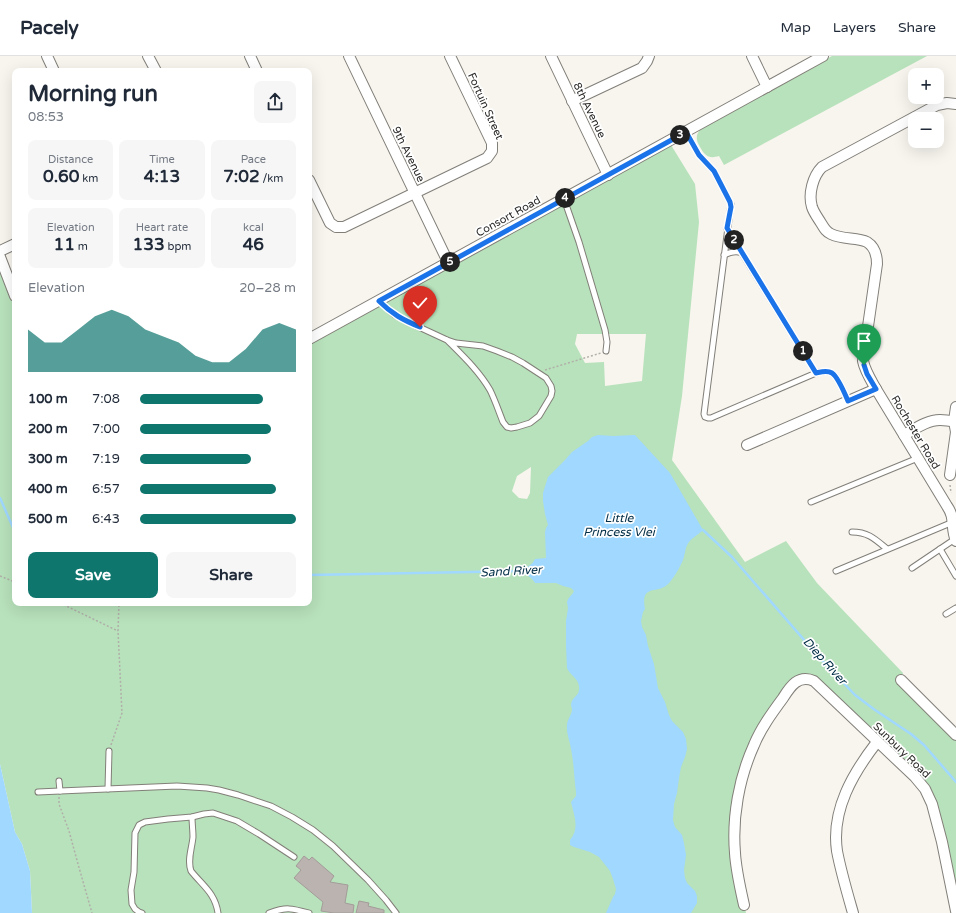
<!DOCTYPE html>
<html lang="en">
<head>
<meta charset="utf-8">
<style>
	body { margin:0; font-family:"Varela Round",sans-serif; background:#f6f6f7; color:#1f2937; height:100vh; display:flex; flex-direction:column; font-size:15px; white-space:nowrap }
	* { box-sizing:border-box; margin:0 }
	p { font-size:13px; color:#747a83 }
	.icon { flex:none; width:22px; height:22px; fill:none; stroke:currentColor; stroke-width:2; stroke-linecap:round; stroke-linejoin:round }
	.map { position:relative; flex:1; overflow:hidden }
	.panel { position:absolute; left:12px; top:12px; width:300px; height:538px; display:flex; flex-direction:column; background:#fff; border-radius:8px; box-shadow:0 4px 16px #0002 }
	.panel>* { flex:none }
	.fabs { position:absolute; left:908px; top:12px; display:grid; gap:8px }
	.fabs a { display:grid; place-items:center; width:36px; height:36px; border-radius:8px; background:#fff; box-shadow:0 4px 16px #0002; font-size:20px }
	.pin { position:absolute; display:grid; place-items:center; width:34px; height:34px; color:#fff; margin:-41px -17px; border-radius:50% 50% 50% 0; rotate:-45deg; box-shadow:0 0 4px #0007 }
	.pin .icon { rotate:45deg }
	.km { position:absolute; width:20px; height:20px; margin:-10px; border-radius:50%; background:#222; color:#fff; font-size:11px; line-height:20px; text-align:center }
	.round { display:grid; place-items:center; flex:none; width:42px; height:42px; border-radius:8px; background:#f6f6f7 }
	.head { display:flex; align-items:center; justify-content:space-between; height:68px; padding:0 16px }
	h1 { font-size:22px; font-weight:700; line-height:30px }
	.figures { display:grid; grid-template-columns:repeat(3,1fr); gap:6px; height:68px; padding:4px 16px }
	.figures div { display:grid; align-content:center; border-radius:8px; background:#f6f6f7; text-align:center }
	.figures b { font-size:17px; font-weight:700 }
	.figures small { font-size:11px; font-weight:400 }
	.figures p { font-size:11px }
	.chart { height:112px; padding:8px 16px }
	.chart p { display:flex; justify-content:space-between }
	.chart svg { width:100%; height:72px; margin-top:4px; fill:#0f766e; opacity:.7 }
	.button { display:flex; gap:8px; margin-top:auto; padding:8px 16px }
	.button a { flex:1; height:46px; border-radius:8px; background:#0f766e; color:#fff; font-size:16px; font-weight:700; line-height:46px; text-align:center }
	.button a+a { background:#f6f6f7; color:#1f2937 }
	ul { padding:0 16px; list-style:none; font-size:13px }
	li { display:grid; grid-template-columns:64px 48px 1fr; align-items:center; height:30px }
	li i { height:10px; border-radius:5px; background:#0f766e }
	header { display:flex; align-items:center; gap:24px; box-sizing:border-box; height:56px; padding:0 20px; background:#fff; border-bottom:1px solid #e0e1e3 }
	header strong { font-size:19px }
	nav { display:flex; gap:22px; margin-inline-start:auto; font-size:14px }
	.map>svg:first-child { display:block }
	.green { fill:#b8e2bb; fill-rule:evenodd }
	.water { fill:#a0d8ff }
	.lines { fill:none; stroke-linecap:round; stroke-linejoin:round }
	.stream { stroke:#a0d8ff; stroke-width:2.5 }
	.building { fill:#bab3b0; stroke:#a39c99 }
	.service-casing { stroke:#827f79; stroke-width:7 }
	.minor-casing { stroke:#827f79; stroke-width:12 }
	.path { stroke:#b0afa9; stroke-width:1.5; stroke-dasharray:2 2; stroke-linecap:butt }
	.service { stroke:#fff; stroke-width:5 }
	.minor { stroke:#fff; stroke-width:10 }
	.route-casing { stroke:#fff; stroke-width:8 }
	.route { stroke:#1a73e8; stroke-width:5 }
	.labels { text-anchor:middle; stroke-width:3.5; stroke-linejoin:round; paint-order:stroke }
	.street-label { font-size:11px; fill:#2a2927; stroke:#fff }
	.water-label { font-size:12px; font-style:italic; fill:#002d46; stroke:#fff }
</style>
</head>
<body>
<header>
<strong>Pacely</strong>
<nav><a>Map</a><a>Layers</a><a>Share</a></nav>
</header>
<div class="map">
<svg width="956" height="857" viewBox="0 0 956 857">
	<rect width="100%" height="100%" fill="#f7f5ee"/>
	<g class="green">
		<path d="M832,0h95l-203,109 -5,-9c-10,3 -14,0 -19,-9 -4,-7 -5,-12 1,-18z"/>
		<path d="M671,89l24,39 4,38 -17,174 -10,64 73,102 41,-21 31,42 86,90 -2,8 55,54v155l-18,-84 -6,-15 -4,-6 -114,-104 -16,-1 -44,65 -19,71 9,88 2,9h-714l-2,-42 -8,-27 -7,-12 -15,-68v-495l15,38v296h294v-259zM577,278h69l-4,47 -37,5 -1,-24 -19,1 -10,-19zM531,411l-1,26 -3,6 -8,-1 -7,-7 5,-15z"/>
	</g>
	<g class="water">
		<path d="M598,379l15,1 22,-1 35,38 33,57c-4,4 -11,8 -14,12 -4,5 -4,13 -6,18 -3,7 -8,16 -13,22 -11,14 -30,0 -25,27l-2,3 -2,9 1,6 4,8 2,11 6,18 4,24 7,14 4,13 3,6 11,11 3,7 1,10 -2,8 -4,10 -2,11 -2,15 -3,11 -1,16 2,7 7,8 2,8 2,12 -2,15 1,8 2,5 8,8 2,5v7l-6,10h-85l7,-16 2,-3 1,-5 -3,-10 -3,-8 -11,-14 -9,-5 -16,-5 -4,-2v-5c10,-12 4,-25 1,-38l5,-6v-4c-2,-14 -2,-29 -5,-43 -1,-8 -5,-16 -4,-24 0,-5 4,-9 5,-15 0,-3 -2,-5 0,-9 3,-6 8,-6 7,-15 -1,-8 -9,-11 -12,-18l-1,-22v-25l2,-13 -1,-6 1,-3 5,-6 1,-2 -3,-3 -8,-2 -7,-3h-21c-4,-7 -8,-7 -13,-11 4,-6 10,-6 13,-13l11,-1 -1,-26 1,-4 2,-3 -3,-11 -2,-13v-8l5,-16 17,-17 7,-8 16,-11 4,-4z"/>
		<path d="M0,708l15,68 7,12 8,27 2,42h-32z"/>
	</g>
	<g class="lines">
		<g class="stream">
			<path d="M0,442l15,34"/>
			<path d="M700,474h3l29,27 87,100 36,38 20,15 36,24 13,11 32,37"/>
			<path d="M309,519l215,-4"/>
		</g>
	</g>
	<g class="building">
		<path d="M304,800l5,4 3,-3 22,19 -4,6 18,3 -3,18 9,2 -1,8h-19l-13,-2 2,-9 -29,-24 7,-8 -5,-4z"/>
		<path d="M359,845l10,2 -1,3 16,4v3h-28z"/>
	</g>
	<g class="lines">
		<defs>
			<g id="service">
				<path d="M686,76l13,23 15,16 17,33 -27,210 1,3 3,1h3l105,-45c5,-1 11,-3 16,0 6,4 13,21 16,28"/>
				<path d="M564,143l15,43 26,88 2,12 -1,9"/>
				<path d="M727,173l89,144"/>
				<path d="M724,199c6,-3 12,-5 18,-2"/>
				<path d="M379,245l10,9 6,5 11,6 41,19 9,3 27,3 14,5 15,6 11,6 23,15 5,8 1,5 -1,5 -12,20 -9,7 -13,4 -6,1 -4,-1 -4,-5c-4,-10 -8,-22 -13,-32 -11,-19 -27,-34 -43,-50"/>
				<path d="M811,446l107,-44"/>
				<path d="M852,476c16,0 23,7 35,17"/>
				<path d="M940,493l16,27"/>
				<path d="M912,512l43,-29"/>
				<path d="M836,515l117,-49"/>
				<path d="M946,558l10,-6"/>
				<path d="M59,725l1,10 117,-5 30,2 12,2 19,5 33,11 21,11 21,13 20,16 35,34 18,20 10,13"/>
				<path d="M108,733l1,-38"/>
				<path d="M38,736l22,-1"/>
				<path d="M192,761c0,7 1,13 1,20 -1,11 -6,23 -2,34 12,15 24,22 27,42"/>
				<path d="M142,857l-3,-1 -4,-3 -3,-5 -1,-14 3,-18 1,-39 4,-8 6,-3 23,-3 24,-2 12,-3 9,-1 24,8 22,13 35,23"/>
				<path d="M269,857c17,-6 22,-5 40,0"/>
			</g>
			<g id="minor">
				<path d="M47,0l7,15"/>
				<path d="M148,0l8,15"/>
				<path d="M250,0l7,15"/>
				<path d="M349,0l99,206"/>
				<path d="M551,0l57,119"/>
				<path d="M752,0l15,31"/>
				<path d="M572,45l70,-33 5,-7 2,-5"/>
				<path d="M956,48l-9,-1 -10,2 -115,62c-9,9 -14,27 -10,40 2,6 6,11 9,16 3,5 5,9 10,11 12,6 26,3 36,8 8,5 10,13 10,22l-14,97c2,10 8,19 13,28l71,117c9,13 3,20 9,35"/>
				<path d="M309,124l21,43 6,4h8l143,-69 5,-7v-8l-42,-87"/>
				<path d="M0,195l15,-7"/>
				<path d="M0,201l15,39"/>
				<path d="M309,283l514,-283"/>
				<path d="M904,379c11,-6 23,-15 36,-15 5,0 11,1 16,2"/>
				<path d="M747,389l129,-56"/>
				<path d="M950,419l6,-43 -2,-11 2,-14"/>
				<path d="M901,624l55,55"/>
				<path d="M744,849c-4,-18 -8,-35 -9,-52 -3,-36 4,-75 19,-108 7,-17 18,-32 29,-47 7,-11 15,-24 31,-17l101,96 10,12 7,15 10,38 14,69"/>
				<path d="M853,857c-6,-21 -12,-41 -16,-62 -6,-41 16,-78 40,-109"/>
			</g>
		</defs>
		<use href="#service" class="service-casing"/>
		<use href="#minor" class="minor-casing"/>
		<g class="path">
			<path d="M545,314l56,-17"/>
			<path d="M950,429l1,8"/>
			<path d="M0,520l15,6"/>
			<path d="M60,547l58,28"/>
			<path d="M111,689l11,-32 -4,-82 1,-28"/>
			<path d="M59,741v7l10,27 9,33 14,49"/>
		</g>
		<use href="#service" class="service"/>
		<use href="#minor" class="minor"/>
	</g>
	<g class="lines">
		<defs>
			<path id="route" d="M420,271c-17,-7 -28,-13 -41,-26l307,-169 13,23 15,16 16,31 1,5 -4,21 89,145c5,-1 11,-3 16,0 6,4 13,21 16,28l28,-12 -9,-15 -3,-9"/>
		</defs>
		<use href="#route" class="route-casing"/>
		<use href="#route" class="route"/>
	</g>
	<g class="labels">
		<g class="street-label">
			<text transform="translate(486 50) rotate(66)" y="4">Fortuin Street</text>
			<text transform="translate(590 54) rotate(64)" y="4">8th Avenue</text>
			<text transform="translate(409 98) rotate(64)" y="4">9th Avenue</text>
			<text transform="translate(508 160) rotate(-29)" y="4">Consort Road</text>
			<text transform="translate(916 376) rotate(59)" y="4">Rochester Road</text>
			<text transform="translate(902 694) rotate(44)" y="4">Sunbury Road</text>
		</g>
		<g class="water-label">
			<text x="619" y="466">Little<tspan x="619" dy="14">Princess Vlei</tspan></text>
			<text transform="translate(511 515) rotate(-3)" y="4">Sand River</text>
			<text transform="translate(825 605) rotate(48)" y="4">Diep River</text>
		</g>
	</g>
</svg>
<div class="fabs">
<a>+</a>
<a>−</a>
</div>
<div class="pin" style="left:864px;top:309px;background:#1e9e55"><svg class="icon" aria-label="arrive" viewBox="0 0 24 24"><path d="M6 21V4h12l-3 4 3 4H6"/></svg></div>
<div class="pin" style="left:420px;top:271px;background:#d93025"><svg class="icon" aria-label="check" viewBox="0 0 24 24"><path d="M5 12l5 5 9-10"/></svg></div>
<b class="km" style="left:803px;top:295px">1</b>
<b class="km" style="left:734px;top:184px">2</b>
<b class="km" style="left:680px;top:79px">3</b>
<b class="km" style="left:565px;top:142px">4</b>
<b class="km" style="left:450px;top:206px">5</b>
<section class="panel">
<div class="head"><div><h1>Morning run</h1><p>08:53</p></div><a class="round"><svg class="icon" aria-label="share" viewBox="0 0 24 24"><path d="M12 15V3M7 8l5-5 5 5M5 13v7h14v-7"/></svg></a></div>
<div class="figures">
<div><p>Distance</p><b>0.60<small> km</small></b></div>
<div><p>Time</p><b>4:13</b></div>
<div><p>Pace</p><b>7:02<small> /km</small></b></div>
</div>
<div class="figures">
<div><p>Elevation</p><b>11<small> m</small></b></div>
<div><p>Heart rate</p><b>133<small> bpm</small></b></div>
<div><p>kcal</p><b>46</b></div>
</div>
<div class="chart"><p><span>Elevation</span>20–28 m</p>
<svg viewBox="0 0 160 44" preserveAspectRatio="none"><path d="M0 44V18L10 26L20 26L30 18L40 10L50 6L60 10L70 18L80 22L90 26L100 34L110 38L120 38L130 30L140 18L150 14L160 18V44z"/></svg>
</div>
<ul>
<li><b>100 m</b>7:08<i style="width:79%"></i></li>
<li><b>200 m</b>7:00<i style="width:84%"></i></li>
<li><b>300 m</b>7:19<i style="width:71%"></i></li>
<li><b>400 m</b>6:57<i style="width:87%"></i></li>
<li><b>500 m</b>6:43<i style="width:100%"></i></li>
</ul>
<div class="button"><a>Save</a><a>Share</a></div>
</section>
</div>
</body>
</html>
